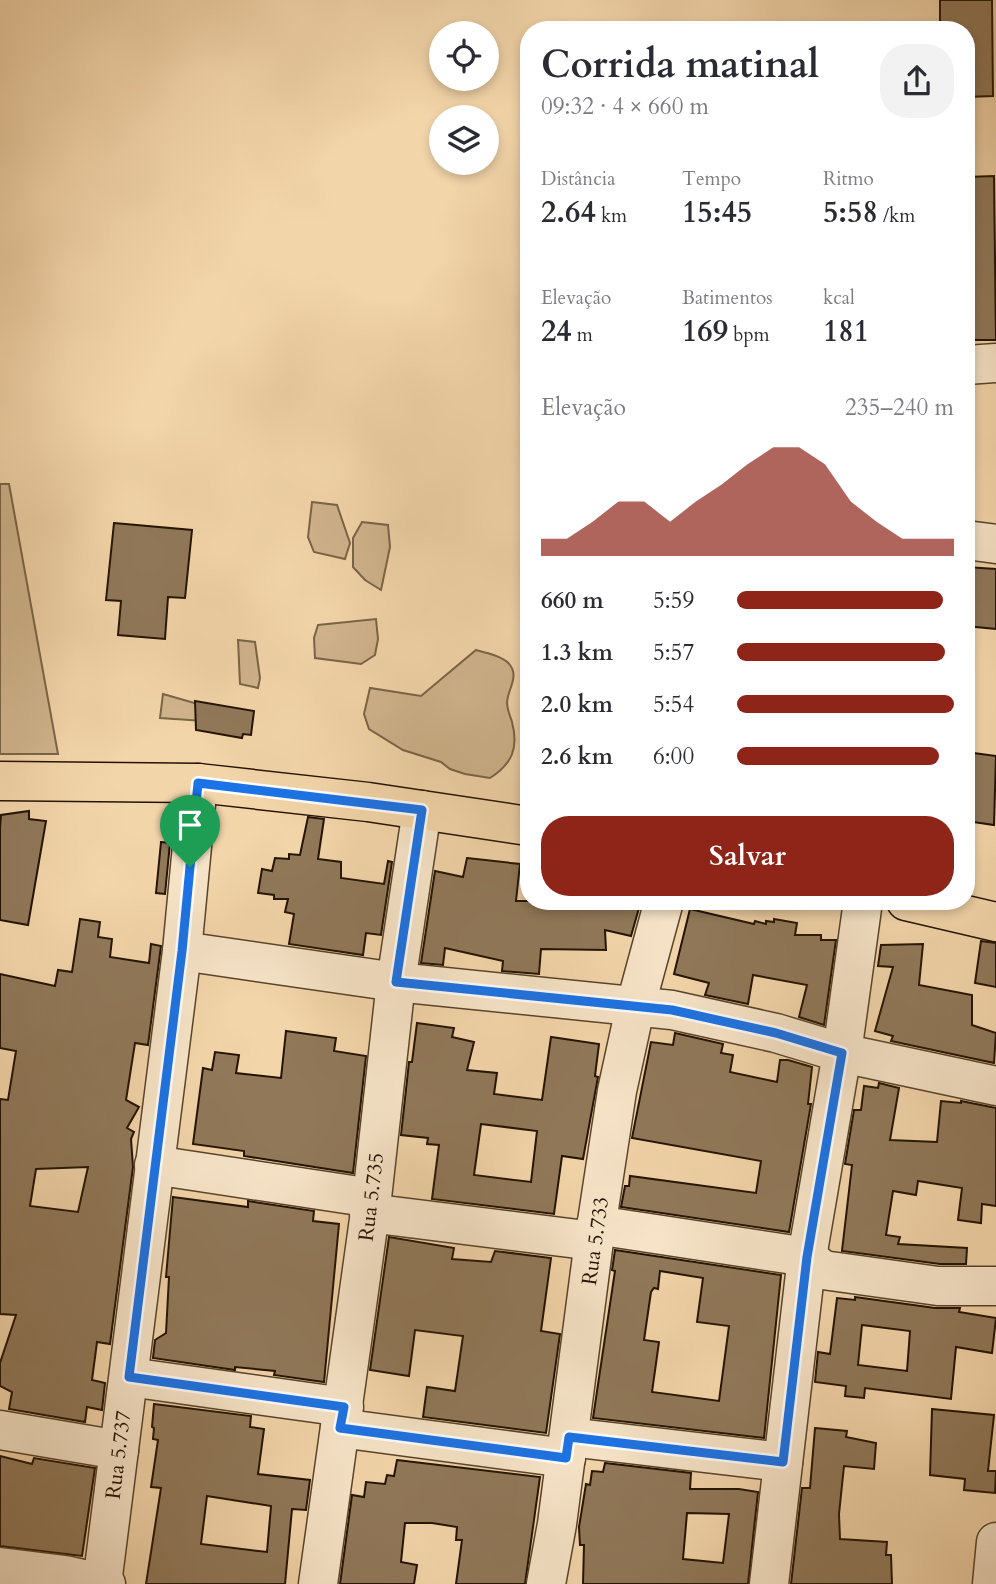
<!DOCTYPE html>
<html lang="pt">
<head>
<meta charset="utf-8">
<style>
	body { margin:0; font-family:Cardo,serif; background:#f2f2f3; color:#2b2b33; height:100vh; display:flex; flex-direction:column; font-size:26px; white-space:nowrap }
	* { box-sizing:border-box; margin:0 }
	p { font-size:23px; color:#7c7c81 }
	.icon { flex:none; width:38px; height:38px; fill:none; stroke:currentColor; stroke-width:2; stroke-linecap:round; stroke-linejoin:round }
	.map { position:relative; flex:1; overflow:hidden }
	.sheet { position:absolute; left:520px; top:21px; width:455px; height:889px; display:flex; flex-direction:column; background:#fff; border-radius:28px; box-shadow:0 4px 10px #0003 }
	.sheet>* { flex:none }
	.controls { position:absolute; left:429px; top:21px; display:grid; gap:14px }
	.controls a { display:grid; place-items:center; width:70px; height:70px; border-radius:50%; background:#fff; box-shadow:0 4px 10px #0003; font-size:35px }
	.pin { position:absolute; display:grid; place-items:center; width:60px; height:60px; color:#fff; margin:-72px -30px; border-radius:50% 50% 50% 0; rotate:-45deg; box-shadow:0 0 7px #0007 }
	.pin .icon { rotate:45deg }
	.round { display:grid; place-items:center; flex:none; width:74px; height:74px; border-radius:28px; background:#f2f2f3 }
	.overview { display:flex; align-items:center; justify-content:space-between; height:119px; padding:0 21px }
	h1 { font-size:38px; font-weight:700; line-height:52px }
	.figures { display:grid; grid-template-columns:repeat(3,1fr); gap:10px; height:119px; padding:7px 21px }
	.figures div { display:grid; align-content:center }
	.figures b { font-size:30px; font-weight:700 }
	.figures small { font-size:19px; font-weight:400 }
	.figures p { font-size:19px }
	.chart { height:196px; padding:14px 21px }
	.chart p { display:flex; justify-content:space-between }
	.chart svg { width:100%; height:126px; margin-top:7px; fill:#8f2418; opacity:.7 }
	.action { display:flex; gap:14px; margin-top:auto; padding:14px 21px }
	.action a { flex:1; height:80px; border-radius:28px; background:#8f2418; color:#fff; font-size:28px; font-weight:700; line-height:80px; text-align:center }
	ul { padding:0 21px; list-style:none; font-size:23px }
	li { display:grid; grid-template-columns:112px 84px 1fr; align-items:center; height:52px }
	li i { height:18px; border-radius:9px; background:#8f2418 }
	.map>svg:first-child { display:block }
	.green { fill:#d0b48d; stroke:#7a6447; stroke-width:2 }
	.building { fill:#907859; stroke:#241301; stroke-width:2; fill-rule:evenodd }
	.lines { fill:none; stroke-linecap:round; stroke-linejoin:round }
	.minor-casing { stroke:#58442b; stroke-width:41 }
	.major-casing { stroke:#241301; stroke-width:41 }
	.minor { stroke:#f7e4c8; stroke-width:38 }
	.major { stroke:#f3d5aa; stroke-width:38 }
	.route-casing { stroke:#fff; stroke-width:14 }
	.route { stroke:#1a73e8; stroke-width:9 }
	.labels { text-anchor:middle; stroke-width:6; stroke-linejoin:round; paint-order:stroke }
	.street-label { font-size:21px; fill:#241301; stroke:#f7e4c8 }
</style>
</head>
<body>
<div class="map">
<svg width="996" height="1584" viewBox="0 0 996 1584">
	<rect width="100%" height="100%" fill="#f3d5aa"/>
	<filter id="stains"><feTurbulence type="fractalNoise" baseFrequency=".00286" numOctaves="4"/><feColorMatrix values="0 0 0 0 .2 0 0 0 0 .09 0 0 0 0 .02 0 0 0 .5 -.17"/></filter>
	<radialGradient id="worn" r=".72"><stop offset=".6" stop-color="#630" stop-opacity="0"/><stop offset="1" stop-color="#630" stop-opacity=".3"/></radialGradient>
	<g class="green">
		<path d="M0,484h9l49,270h-58z"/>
		<path d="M312,502l25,3 13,38 -5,16 -31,-7 -6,-15z"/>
		<path d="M362,522l26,3 2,22 -9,43 -16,-10 -12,-13v-29z"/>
		<path d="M376,619l2,20 -3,16 -14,9 -46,-6 -1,-20 4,-13z"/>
		<path d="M238,640l17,2 5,36 -2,10 -18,-4z"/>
		<path d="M476,650c9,3 28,6 34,15 9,12 -2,24 -3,37 0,8 3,13 5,20 7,26 0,42 -22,56l-25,-4 -15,-5 -9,-7 -38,-12 -34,-21 -5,-15 6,-26 51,8z"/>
		<path d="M163,694l42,12 -1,15 -44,-3z"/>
	</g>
	<g class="building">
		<path d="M940,0h52l1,96 -27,1v-67h-26z"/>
		<path d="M994,176l2,164h-30v-163z"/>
		<path d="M114,523l78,7 -7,68 -17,-1 -3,42 -47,-4 3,-34 -15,-1z"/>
		<path d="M966,567l30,2v60l-30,-3z"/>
		<path d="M195,701l59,10 -3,24 -8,-1 -1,4 -46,-8z"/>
		<path d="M966,752l30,4 -2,69 -28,-4z"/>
		<path d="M29,811v8l17,2 -18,104 -28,-5v-92l1,-13z"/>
		<path d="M308,817l16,2 -6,40 23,3v16l43,6 4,-23 4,1 -11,73 -15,-2 -3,22 -74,-11 5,-30 -9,-2 3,-13h-14v-4l-16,-2 4,-24 10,2 3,-13 14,1v-5l11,1z"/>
		<path d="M161,842l9,1 -5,51 -9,-1z"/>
		<path d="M467,858l53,6 -4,37h125l-10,35 -26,-6 1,20 -65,-1 -2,25 -37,-3 1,-10 -58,-13 -2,17 -22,-2 14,-92 28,6z"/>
		<path d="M690,909l64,15 1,-3 11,3v-3l8,1v-3l23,4 -2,12h26v5h15l-12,85 -25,-8 8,-32 -54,-10 -5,29 -43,-9 4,-12 -35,-9z"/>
		<path d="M80,919l20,3 -2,15 14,2 -2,18 39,6 2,-19 10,2 -13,99 -13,-2 -9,57 13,7 -12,21 7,4 -3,7 2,28 -23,177 -13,-2 -5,38 13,3 -3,27 -15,-3 -2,15 -76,-13 3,-17 -12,-6v-23l16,-48 -16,-1v-215l8,1 8,-49 -16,-3v-74l55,12 3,-16 14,2zM88,1167l-10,45 -48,-6 6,-37z"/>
		<path d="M981,941l15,2v44l-21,-4z"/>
		<path d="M923,944l-4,41 53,10v30l24,8 -2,30 -103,-22 2,-5 -18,-5 18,-64 -15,-1 3,-21z"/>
		<path d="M417,1023l37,5 -2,9 22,5 -7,28 30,3 -3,21 48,6 9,-63 48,7 -4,32 3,1 -15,82 -21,-3 -8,58 -122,-15 7,-54 -12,-1 1,-6 -27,-3 8,-73h3zM481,1124l56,7 -6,51 -57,-7z"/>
		<path d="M286,1031l50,7 -2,13 32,5 -13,117 -109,-17v-5l-51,-7 10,-76 9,2 3,-18 24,3 -3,18 45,5z"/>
		<path d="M675,1033l48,11 -2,9 12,2 -3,17 47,10 3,-22h8l24,7 -4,37h3l-22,128 -168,-25 4,-21h4l1,-10 126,17 5,-32 -129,-23 19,-96 22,3z"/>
		<path d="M879,1083l20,5 -9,52 47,2 4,-41 20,2v-2l35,7v98l-14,-2 -1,19 -23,-3 4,-32 -44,-7 -2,14 -23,-4 -7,44 14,2 -2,7 69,4 -1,16h-26l-98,-13 10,-86 -7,-1 9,-54h7l3,-24 14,2z"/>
		<path d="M173,1197l75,10v-6l66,10 -1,10 26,3 -15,158 -50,-7 1,-4 -40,-4v3l-82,-12 2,-18 11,-7 3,-56h-3z"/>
		<path d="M389,1237l65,11 -2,11 39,3 4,-11 56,7 -10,73 19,3 -14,99 -123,-16 4,-30 28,4 8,-55 -48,-6 -6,46 -39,-6z"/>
		<path d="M615,1250l166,25 -17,163 -171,-20 22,-147 -3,-1zM660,1271l43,7 -6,44 32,4 -10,75 -67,-9 7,-50 -15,-2 7,-48 3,-4 4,1z"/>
		<path d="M855,1297l80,11h25l-1,4 37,6 -4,35 -36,-6 -5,52 -86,-11 -1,10 -19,-2 1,-10 -31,-4 3,-30 12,2 7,-56 18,2zM862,1325l48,6 -3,40 -49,-6z"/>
		<path d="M154,1404l97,12 -1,11 14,2 -6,45 52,6 -4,30 -14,-1 -7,75h-139l15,-96 -10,-1 7,-47 -5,-1 1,-11 -2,-1zM207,1496l64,10 -4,46 -66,-8z"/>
		<path d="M932,1409l62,6 -6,56h8l-1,22 -31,-3 1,-11 -35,-4z"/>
		<path d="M815,1428l32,3 -1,6 30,6 -2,26 -30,-3 -5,48 1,25 47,3 -1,13h5l1,29h-101l11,-96h8z"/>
		<path d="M0,1456l32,8 2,-6 61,10 -13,88 -82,-10z"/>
		<path d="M397,1460l143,17 -15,107h-69l6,-44h-6l1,-13 -25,-4h-27l-4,39 16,3 -3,19h-74l12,-89 12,2 2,-15 19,2 2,-9 7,1z"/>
		<path d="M605,1463l86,10 -1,16h49l19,3 -10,92h-165l1,-39h-4l-1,-18 7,-43 4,1 2,-14 11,1zM687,1513l42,1 -6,49 -40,-4z"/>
	</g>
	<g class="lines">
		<defs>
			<g id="minor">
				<path d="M966,365l30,-2"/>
				<path d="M966,540l30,4"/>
				<path d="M182,951l214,31 276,28 104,23 66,20 154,33"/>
				<path d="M154,1165l218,33"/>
				<path d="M369,1213l225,28"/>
				<path d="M596,1225l211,32 16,13 115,16h58"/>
				<path d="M129,1377l215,30"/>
				<path d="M340,1428l226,30"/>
				<path d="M0,1430l119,20"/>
				<path d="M569,1437l214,25"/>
				<path d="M0,1567l65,8 41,9"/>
				<path d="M102,1584l80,-633 16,-168"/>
				<path d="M318,1584l54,-386 24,-216 26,-172"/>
				<path d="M546,1584l11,-60 37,-283 23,-150 19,-87 28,-103"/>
				<path d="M769,1584l38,-327 35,-204 21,-152"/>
				<path d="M992,1584l4,-42"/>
			</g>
			<g id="major">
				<path d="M0,781l198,2 170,19 160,24"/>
				<path d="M906,901l90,21"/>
			</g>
		</defs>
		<use href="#minor" class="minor-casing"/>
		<use href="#major" class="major-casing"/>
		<use href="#minor" class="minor"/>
		<use href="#major" class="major"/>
	</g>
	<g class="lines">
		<defs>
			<path id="route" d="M198,783l224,27 -26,172 276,28 104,23 66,20 -35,204 -24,205 -214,-25 -3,21 -226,-30 4,-21 -215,-30 53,-426z"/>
		</defs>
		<use href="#route" class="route-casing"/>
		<use href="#route" class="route"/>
	</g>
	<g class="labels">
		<g class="street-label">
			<text transform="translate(371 1197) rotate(-83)" y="7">Rua 5.735</text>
			<text transform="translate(595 1241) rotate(-82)" y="7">Rua 5.733</text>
			<text transform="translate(118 1455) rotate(-83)" y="7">Rua 5.737</text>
		</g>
	</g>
	<rect width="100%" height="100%" filter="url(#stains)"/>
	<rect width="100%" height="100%" fill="url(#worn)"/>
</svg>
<div class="controls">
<a><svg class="icon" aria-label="locate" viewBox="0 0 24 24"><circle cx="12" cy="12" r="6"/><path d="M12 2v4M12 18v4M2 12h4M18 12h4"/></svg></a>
<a><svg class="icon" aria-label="layers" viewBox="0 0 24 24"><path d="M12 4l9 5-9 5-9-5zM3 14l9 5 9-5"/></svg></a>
</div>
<div class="pin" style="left:190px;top:867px;background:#1e9e55"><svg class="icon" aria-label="arrive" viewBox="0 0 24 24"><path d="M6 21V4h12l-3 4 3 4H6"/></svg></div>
<section class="sheet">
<div class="overview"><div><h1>Corrida matinal</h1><p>09:32 · 4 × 660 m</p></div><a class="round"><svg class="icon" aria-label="share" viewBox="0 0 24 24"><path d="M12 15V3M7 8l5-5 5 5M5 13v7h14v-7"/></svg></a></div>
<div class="figures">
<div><p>Distância</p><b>2.64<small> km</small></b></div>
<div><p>Tempo</p><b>15:45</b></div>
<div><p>Ritmo</p><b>5:58<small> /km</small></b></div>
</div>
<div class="figures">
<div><p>Elevação</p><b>24<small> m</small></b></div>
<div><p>Batimentos</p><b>169<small> bpm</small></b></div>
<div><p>kcal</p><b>181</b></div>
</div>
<div class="chart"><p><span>Elevação</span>235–240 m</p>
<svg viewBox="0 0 160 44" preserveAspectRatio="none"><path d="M0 44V38L10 38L20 32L30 25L40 25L50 32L60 25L70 19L80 12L90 6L100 6L110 12L120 25L130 32L140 38L150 38L160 38V44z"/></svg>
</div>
<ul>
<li><b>660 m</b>5:59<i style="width:95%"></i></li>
<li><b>1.3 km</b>5:57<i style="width:96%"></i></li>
<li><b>2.0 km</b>5:54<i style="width:100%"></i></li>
<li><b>2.6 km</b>6:00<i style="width:93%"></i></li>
</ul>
<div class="action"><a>Salvar</a></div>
</section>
</div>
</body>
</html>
